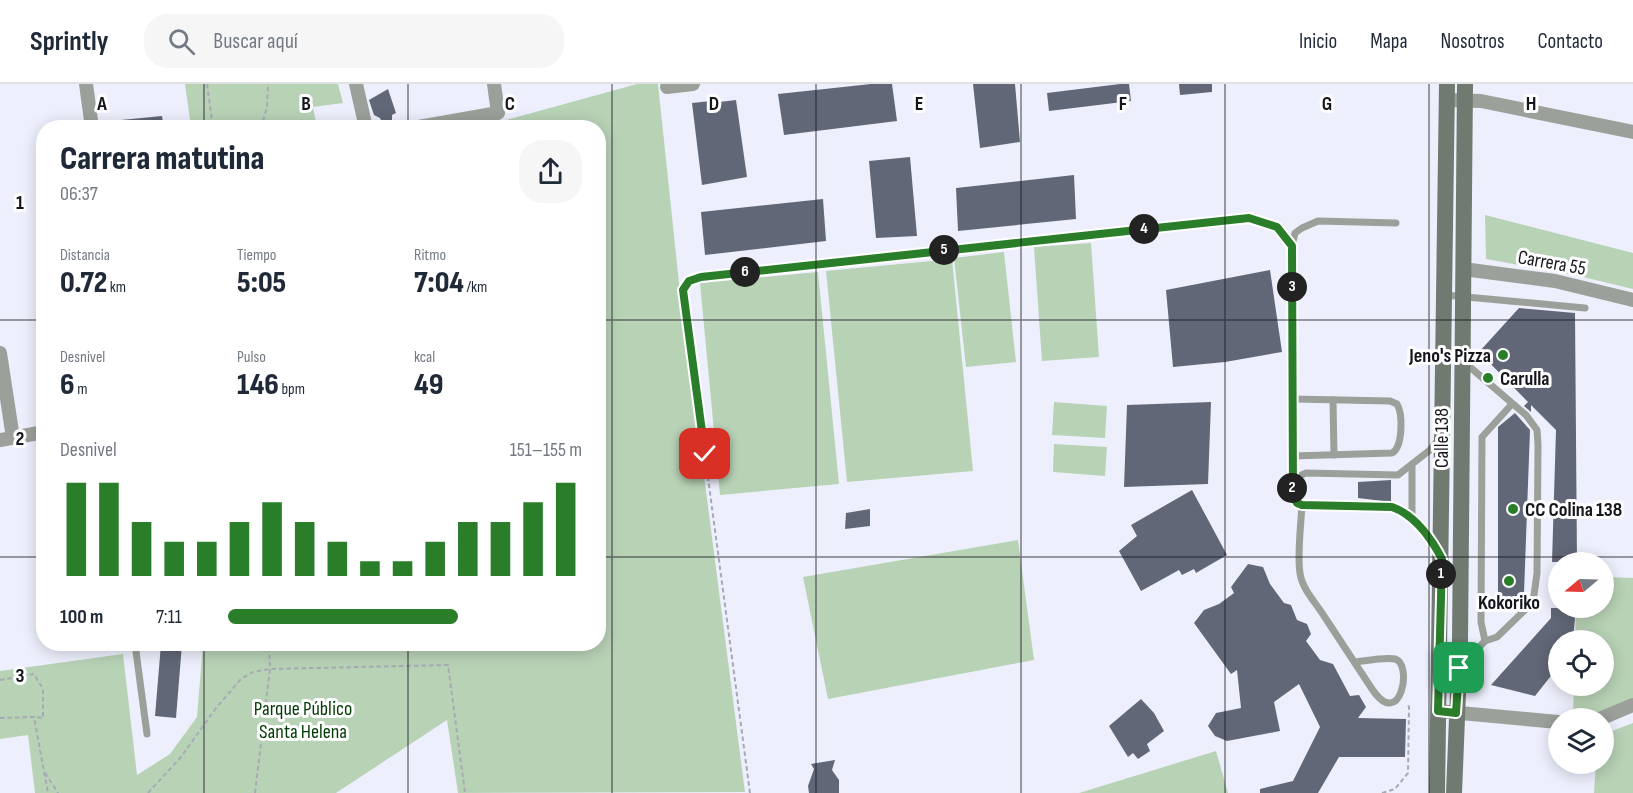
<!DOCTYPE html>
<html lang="es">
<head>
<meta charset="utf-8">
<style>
	body { margin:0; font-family:"Sofia Sans Condensed",sans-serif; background:#f6f6f7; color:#1f2937; height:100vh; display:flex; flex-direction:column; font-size:22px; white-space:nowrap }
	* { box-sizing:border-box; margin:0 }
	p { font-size:20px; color:#747a83 }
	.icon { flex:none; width:33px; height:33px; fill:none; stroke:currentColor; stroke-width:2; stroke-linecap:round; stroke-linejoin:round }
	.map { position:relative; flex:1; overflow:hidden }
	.panel { position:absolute; left:36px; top:36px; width:570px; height:531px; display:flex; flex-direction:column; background:#fff; border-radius:24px; box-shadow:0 3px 15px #0003 }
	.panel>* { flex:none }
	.needle { width:39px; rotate:251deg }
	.fabs { position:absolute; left:1548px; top:468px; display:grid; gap:12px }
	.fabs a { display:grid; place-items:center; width:66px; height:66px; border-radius:50%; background:#fff; box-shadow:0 3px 15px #0003; font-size:30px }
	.pin { position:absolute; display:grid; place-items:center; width:51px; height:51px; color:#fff; margin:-26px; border-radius:12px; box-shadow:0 3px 9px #0006 }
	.km { position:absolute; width:30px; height:30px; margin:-15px; border-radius:50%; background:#222; color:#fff; font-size:16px; line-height:30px; text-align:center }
	.round { display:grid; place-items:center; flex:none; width:63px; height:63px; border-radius:24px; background:#f6f6f7 }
	.head { display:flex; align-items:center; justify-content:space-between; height:102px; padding:0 24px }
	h1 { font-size:33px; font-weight:800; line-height:45px }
	.stats { display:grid; grid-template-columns:repeat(3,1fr); gap:9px; height:102px; padding:6px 24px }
	.stats div { display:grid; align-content:center }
	.stats b { font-size:30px; font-weight:800 }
	.stats small { font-size:16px; font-weight:400 }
	.stats p { font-size:16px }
	.chart { height:168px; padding:12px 24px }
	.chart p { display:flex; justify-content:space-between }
	.chart svg { width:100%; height:108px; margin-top:6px; stroke:#2a7e2a; stroke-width:6 }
	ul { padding:0 24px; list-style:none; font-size:20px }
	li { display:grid; grid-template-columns:96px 72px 1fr; align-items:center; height:45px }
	li i { height:15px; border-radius:8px; background:#2a7e2a }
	header { display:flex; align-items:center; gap:36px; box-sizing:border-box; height:84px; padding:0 30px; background:#fff; border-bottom:2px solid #e0e1e3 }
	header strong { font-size:28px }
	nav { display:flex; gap:33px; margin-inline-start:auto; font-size:21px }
	.search { width:420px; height:54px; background:#f6f6f7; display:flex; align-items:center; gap:15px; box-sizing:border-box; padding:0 21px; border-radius:24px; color:#747a83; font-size:22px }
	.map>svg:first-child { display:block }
	.green { fill:#b8d2b6 }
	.building { fill:#626777 }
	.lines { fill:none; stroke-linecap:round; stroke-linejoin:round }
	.path { stroke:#a7aab4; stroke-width:2; stroke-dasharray:4.5 3; stroke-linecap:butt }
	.service { stroke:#9ba19a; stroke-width:7 }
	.minor { stroke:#9ba19a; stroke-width:14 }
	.secondary { stroke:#717a71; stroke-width:16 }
	.route-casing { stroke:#fff; stroke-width:12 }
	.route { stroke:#2a7e2a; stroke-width:8 }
	.grid { fill:none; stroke:#15161d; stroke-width:1.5; stroke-opacity:0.55 }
	.poi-dot { fill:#2a7e2a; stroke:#fefefe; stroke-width:2 }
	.labels { text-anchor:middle; stroke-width:6; stroke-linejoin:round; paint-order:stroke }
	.street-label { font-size:20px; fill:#15161d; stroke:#fefefe }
	.poi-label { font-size:20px; font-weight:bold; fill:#15161d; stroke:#fefefe; text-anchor:start }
	.park-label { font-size:20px; fill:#023904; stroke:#fefefe }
	.grid-label { font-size:20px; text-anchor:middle; font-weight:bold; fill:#15161d; stroke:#fefefe; stroke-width:6; stroke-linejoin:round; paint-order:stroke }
</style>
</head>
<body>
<header>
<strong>Sprintly</strong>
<div class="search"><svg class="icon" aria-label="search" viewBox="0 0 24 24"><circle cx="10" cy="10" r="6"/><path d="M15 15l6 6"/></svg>Buscar aquí</div>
<nav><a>Inicio</a><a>Mapa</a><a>Nosotros</a><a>Contacto</a></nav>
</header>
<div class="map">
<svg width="1633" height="709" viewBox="0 0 1633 709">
	<rect width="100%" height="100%" fill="#edf0fc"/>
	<g class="green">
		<path d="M185,0h153l5,19 -30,4 4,20h-126z"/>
		<path d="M637,0h21l21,199 66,509 -287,1 -11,-73 -111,73h-301l-7,-58 -28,4v-68l123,-17 14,121 33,-21 27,-37 6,-73h395v-516l-129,-1 23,-3z"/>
		<path d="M1485,131l148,38v36l-54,-13 -93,-17z"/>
		<path d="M1091,159l8,114 -57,4 -8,-114z"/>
		<path d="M1004,168l12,110 -50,5 -12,-109z"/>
		<path d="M952,175l21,212 -126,11 -21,-211z"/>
		<path d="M818,188l21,212 -119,11 -20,-212z"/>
		<path d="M1054,318l53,4 -2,32 -53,-3z"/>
		<path d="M1054,360l53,3 -2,29 -52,-4z"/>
		<path d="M1018,456l16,120 -206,39 -25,-122z"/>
		<path d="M1604,493l29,1v120l-34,16 -26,-3 1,-25h30v-46h-29l1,-32h28z"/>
		<path d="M1633,639v70h-39l2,-29h8v-30z"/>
		<path d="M1216,667l12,42h-149z"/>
	</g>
	<g class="building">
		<path d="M871,0h21l5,37 -113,14 -6,-41z"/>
		<path d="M973,0h42l5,58 -40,6z"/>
		<path d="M1120,0h9l2,17 -82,10 -2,-18z"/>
		<path d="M1179,0h33v8l-32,3z"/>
		<path d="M388,5l8,24 -4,2v13h-7l-5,-10 -6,-3 -5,-15z"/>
		<path d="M736,16l11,77 -45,8 -10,-82 19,-2v2z"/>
		<path d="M162,32l2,12h-43v-8z"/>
		<path d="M910,73l7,79 -41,2 -7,-77z"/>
		<path d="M1074,91l2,44 -118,12 -2,-43z"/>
		<path d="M823,115l3,42 -121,14 -4,-43z"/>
		<path d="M1270,186l12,82 -57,10 -52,5 -7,-77z"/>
		<path d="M1519,224l56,5 2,249h-25l4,-132 -25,-25v7l-7,-6 4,-4 -49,-50z"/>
		<path d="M1211,318l-3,82 -84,3 3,-82z"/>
		<path d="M1515,329l15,17 -6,163 -12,12 -14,-13v-165z"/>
		<path d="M1391,396v22l-33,-4v-16z"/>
		<path d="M1192,406l35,65 -31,18 -2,-4 -12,6 -3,-5 -38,21 -22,-40 18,-15 -6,-11z"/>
		<path d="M870,425v17l-25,3 1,-16z"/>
		<path d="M1248,480l15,3 7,17 14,19 7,2 6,15 10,4 4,10 -5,7 14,19 13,4 17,32 9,-1 7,12 -8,11 48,1 -1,38h-66l-21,36h-58v-4l33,-8 27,-54 -21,-43 -25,18 6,29 -53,10 -12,-5 -7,-10 8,-13 25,-5 -4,-38 -6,4 -37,-51 10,-13 15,-6 15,-11 -3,-6z"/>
		<path d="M1551,524h25l-3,32h-15v27l-23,29 -44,-11 60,-67z"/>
		<path d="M161,560h21l-6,74 -21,-2z"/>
		<path d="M1141,615l13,14 10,18 -17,13 3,7 -12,8 -5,-6 -5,4 -19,-31z"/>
		<path d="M835,676l-3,10 7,10v13h-30l-1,-7 6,-17 -3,-5z"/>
	</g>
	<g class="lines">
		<g class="path">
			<path d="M207,0l6,44"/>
			<path d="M261,44l6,-21 1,-23"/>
			<path d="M0,596l34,-6 9,15v29l-9,-1"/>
			<path d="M0,634l34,-1 14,76"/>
			<path d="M1583,634l2,-6"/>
			<path d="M45,689l13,20"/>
			<path d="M148,709l33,-36 35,-49 25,-29 12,-7 17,-3 178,-4 17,128"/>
			<path d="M255,709l15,-124 -1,-25"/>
			<path d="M750,709l-67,-503 6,-9 12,-4 548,-60 28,10 7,9"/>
			<path d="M1382,709l13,-4 13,-16 1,-66 -2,-4"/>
		</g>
		<g class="service">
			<path d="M1445,211l140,13"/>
			<path d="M1293,315l97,2 7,3c6,10 6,43 -5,49l-99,3"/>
			<path d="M1333,316l1,55"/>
			<path d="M1412,382v53"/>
			<path d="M1294,397l-2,-235 3,-13 7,-5 16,-7 78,2"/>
			<path d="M1302,421c-1,20 -5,49 -2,68 2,16 16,30 24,43 16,24 32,49 48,73 29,43 41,-26 23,-30 -9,-2 -31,2 -40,3"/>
			<path d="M1436,465c-7,-15 -24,-34 -39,-40 -20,-8 -72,-4 -95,-4 -17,-7 -11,-27 4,-32l92,2 32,-25 9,-11"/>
			<path d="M1485,557l-4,-19 1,-185 30,-33"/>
			<path d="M135,560l12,90"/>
			<path d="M1463,580l22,-23 12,-4 36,-35 4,-29 1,-128 -1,-15 -11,-15 -62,-53"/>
		</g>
		<g class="minor">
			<path d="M86,0l6,44"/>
			<path d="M356,0l10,44"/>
			<path d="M667,3l26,-3"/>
			<path d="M1447,16l34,1 152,31"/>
			<path d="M413,44l85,-15 -4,-29"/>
			<path d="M1463,185l92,12 78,19"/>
			<path d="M0,269l13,85"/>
			<path d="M0,356l44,-8"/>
			<path d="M1438,627l120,11"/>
			<path d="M1602,634l31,-13"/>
		</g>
		<g class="secondary">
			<path d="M1437,709l10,-709"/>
			<path d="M1454,709l6,-150 5,-559"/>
		</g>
	</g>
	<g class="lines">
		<defs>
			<path id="route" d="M705,370l-22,-164 6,-9 12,-4 548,-59 28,9 15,19 1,250 4,7 5,2 90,2c23,8 39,31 50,52l-4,152 18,2 3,-45"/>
		</defs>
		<use href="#route" class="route-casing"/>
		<use href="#route" class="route"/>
	</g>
	<path class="grid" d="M204,0v44M408,0v44M612,0v709M816,0v709M1021,0v709M1225,0v709M1429,0v709M0,236h44M598,236h1035M0,473h44M598,473h1035M204,560v149M408,560v149"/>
	<g class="poi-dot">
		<circle cx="1503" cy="271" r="6"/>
		<circle cx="1488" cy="294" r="6"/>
		<circle cx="1513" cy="425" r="6"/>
		<circle cx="1509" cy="497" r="6"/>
	</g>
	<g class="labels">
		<g class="street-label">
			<text transform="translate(1552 178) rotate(10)" y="7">Carrera 55</text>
			<text transform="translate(1441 354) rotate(-90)" y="7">Calle 138</text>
		</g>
		<g class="poi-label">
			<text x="1491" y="278" text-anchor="end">Jeno's Pizza</text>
			<text x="1500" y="301">Carulla</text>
			<text x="1525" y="432">CC Colina 138</text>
			<text x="1509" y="525" text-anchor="middle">Kokoriko</text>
		</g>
		<g class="park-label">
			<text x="303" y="631">Parque Público<tspan x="303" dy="23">Santa Helena</tspan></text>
		</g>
	</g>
	<g class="grid-label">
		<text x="102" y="26">A</text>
		<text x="306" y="26">B</text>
		<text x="510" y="26">C</text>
		<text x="714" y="26">D</text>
		<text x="919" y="26">E</text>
		<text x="1123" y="26">F</text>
		<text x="1327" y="26">G</text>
		<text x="1531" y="26">H</text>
		<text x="20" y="125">1</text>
		<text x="20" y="361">2</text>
		<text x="20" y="598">3</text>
	</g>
</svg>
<div class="fabs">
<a><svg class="needle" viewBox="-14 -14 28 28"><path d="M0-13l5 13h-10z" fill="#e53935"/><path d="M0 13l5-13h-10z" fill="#747a83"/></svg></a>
<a><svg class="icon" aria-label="locate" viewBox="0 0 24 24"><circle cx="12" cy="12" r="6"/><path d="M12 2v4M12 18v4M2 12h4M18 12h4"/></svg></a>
<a><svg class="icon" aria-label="layers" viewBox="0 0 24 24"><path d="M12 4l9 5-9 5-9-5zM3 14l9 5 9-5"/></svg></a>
</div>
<div class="pin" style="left:1459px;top:584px;background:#1e9e55"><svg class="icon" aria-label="arrive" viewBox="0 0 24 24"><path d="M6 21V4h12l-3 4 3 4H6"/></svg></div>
<div class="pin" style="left:705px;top:370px;background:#d93025"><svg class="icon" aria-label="check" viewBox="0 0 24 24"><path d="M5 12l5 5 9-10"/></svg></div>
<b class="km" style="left:1441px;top:490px">1</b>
<b class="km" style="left:1292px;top:404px">2</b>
<b class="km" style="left:1292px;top:203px">3</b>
<b class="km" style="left:1144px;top:145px">4</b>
<b class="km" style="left:944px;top:166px">5</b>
<b class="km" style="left:745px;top:188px">6</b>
<section class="panel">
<div class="head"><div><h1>Carrera matutina</h1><p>06:37</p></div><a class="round"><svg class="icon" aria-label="share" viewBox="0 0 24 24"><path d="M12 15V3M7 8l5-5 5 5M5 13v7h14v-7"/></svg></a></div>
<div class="stats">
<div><p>Distancia</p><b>0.72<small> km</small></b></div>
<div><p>Tiempo</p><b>5:05</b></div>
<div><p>Ritmo</p><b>7:04<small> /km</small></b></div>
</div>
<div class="stats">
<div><p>Desnivel</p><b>6<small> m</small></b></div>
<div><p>Pulso</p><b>146<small> bpm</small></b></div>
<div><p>kcal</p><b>49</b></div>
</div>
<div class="chart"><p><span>Desnivel</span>151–155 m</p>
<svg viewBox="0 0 160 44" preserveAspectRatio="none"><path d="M5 44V6M15 44V6M25 44V22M35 44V30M45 44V30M55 44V22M65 44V14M75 44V22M85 44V30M95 44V38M105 44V38M115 44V30M125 44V22M135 44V22M145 44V14M155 44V6"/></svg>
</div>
<ul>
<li><b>100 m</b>7:11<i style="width:65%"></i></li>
</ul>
</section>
</div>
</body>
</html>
